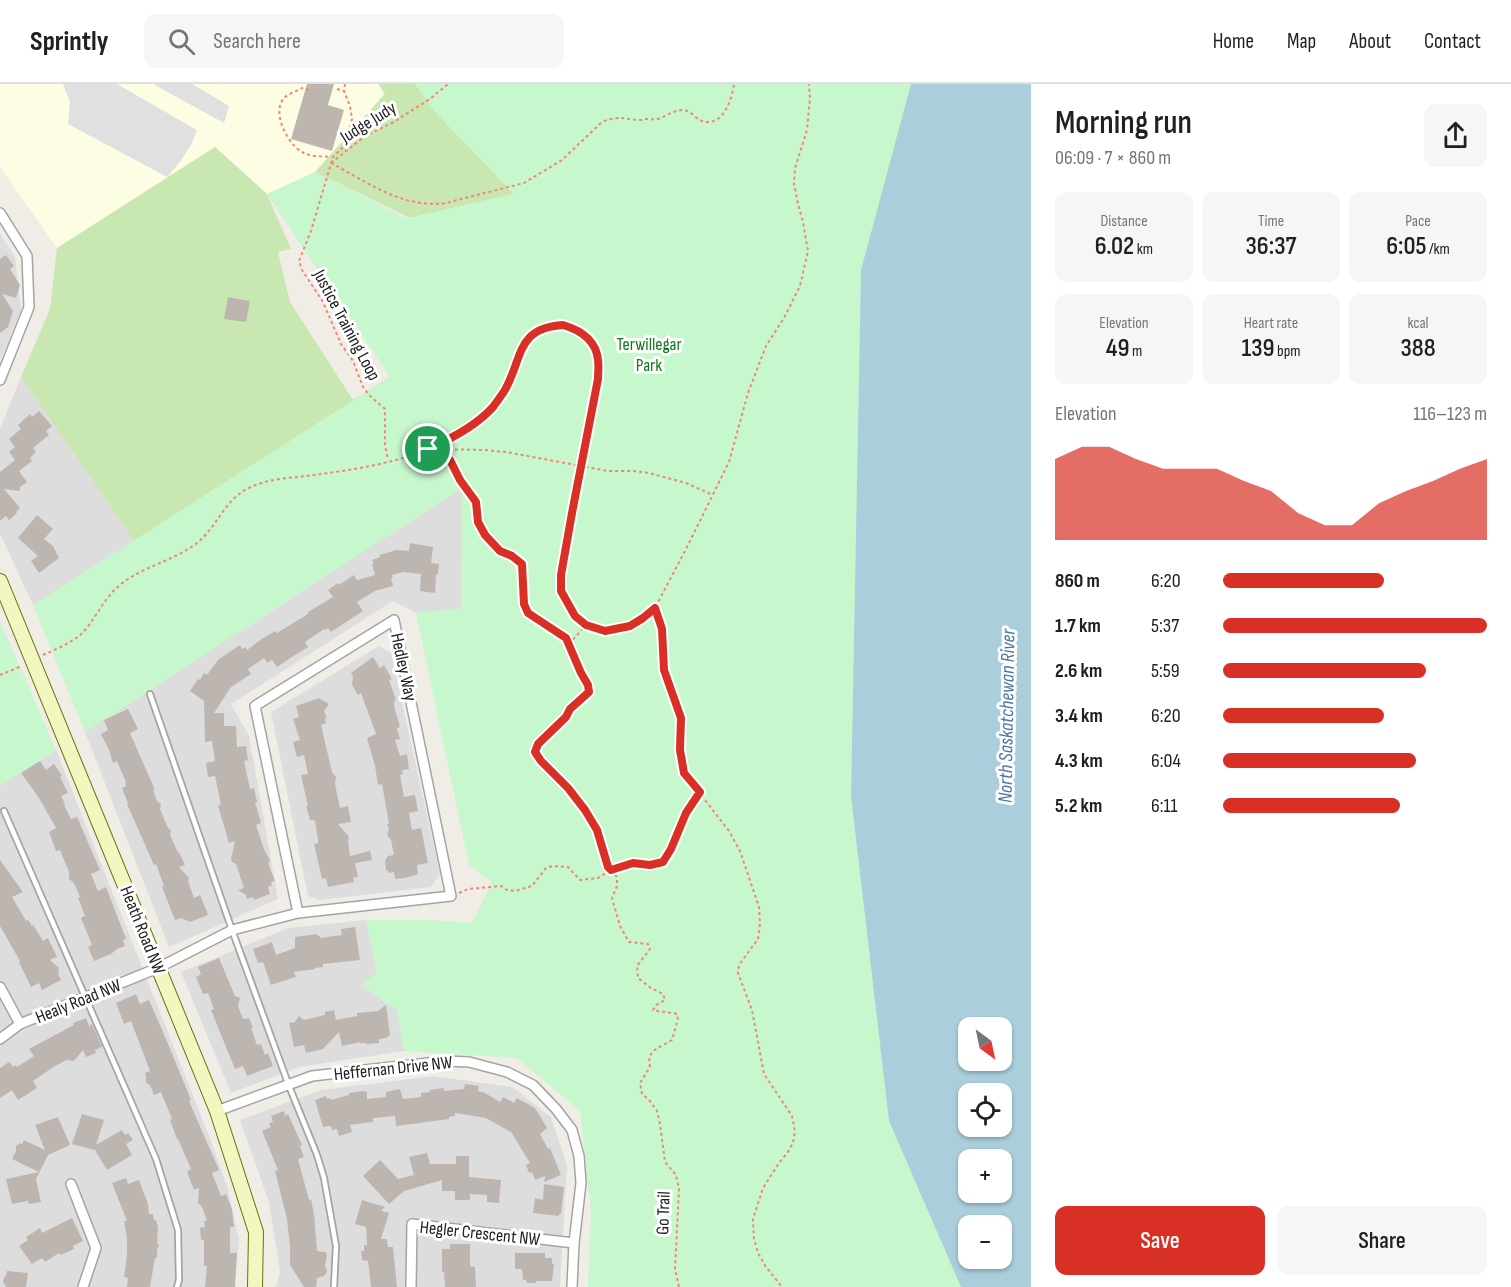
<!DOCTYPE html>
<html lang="en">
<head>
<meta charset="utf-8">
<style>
	body { margin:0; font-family:"Sofia Sans Condensed",sans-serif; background:#f6f6f6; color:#202124; height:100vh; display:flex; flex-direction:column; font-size:22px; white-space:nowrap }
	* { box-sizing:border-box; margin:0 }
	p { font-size:20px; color:#757577 }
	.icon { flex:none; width:33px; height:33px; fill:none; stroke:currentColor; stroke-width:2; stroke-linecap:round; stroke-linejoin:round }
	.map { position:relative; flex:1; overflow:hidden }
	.details { display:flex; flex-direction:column; background:#fff; width:480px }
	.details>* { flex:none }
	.needle { width:39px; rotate:147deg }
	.controls { position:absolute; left:958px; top:933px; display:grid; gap:12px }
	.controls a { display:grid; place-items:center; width:54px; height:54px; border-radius:12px; background:#fff; box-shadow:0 2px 4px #0004; font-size:30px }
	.pin { position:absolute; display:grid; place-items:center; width:51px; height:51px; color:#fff; margin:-26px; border:3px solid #fff; border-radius:50%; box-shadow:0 2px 6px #0007 }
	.round { display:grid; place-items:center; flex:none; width:63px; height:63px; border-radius:12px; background:#f6f6f6 }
	.summary { display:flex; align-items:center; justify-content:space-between; height:102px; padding:0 24px }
	h1 { font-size:33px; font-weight:600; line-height:45px }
	.stats { display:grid; grid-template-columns:repeat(3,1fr); gap:9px; height:102px; padding:6px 24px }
	.stats div { display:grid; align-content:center; border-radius:12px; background:#f6f6f6; text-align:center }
	.stats b { font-size:26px; font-weight:600 }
	.stats small { font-size:16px; font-weight:400 }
	.stats p { font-size:16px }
	.chart { height:168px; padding:12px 24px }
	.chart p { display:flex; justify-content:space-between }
	.chart svg { width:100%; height:108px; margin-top:6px; fill:#d93025; opacity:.7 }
	.button { display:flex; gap:12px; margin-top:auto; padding:12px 24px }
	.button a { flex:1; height:69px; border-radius:12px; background:#d93025; color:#fff; font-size:24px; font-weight:600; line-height:69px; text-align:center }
	.button a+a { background:#f6f6f6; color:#202124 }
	ul { padding:0 24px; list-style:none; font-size:20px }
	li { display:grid; grid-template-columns:96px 72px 1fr; align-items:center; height:45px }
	li i { height:15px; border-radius:8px; background:#d93025 }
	header { display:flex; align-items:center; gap:36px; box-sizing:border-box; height:84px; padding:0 30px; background:#fff; border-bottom:2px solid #e0e0e0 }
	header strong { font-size:28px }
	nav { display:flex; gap:33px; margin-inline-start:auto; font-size:21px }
	.search { width:420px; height:54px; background:#f6f6f6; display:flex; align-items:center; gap:15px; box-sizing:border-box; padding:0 21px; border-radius:12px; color:#757577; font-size:22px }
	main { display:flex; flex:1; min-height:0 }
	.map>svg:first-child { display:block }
	.residential { fill:#dedddd }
	.education { fill:#fdfde3 }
	.grass { fill:#c9e7b0 }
	.park { fill:#c7f7cc }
	.parking { fill:#e0e0e0 }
	.water { fill:#aacedb; fill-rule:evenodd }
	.building { fill:#bdb6b0 }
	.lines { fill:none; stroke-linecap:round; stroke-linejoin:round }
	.lane-casing { stroke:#a4a4a4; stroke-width:8 }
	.street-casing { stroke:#a4a4a4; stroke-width:12 }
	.secondary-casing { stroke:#65730b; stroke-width:16 }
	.path { stroke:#f28676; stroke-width:2; stroke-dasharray:3 3; stroke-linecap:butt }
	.lane { stroke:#fff; stroke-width:4.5 }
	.street { stroke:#fff; stroke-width:9 }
	.secondary { stroke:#f2f6bf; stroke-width:14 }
	.route-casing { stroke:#fff; stroke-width:12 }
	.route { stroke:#d93025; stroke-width:8 }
	.labels { text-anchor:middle; stroke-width:6; stroke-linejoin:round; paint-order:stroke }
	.street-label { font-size:18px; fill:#202020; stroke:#fff }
	.park-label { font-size:18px; fill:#127a1e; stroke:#fff }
	.water-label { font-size:20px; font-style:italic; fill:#4e76a3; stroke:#fff }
</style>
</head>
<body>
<header>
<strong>Sprintly</strong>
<div class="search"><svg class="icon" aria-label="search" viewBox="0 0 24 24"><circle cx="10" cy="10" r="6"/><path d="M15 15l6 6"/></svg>Search here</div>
<nav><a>Home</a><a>Map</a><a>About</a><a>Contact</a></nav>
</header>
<main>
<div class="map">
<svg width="1031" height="1203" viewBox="0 0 1031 1203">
	<rect width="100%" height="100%" fill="#f0ede7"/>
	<g class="residential">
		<path d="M0,150l15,23 6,53 -21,50z"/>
		<path d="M21,293l113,164 -101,64 -30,-65 -3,-5v-106z"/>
		<path d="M463,403l-2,122 -45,4 -23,-12 -162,103 18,32 29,163 -109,48 -84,-215z"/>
		<path d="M379,562l12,7 49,221 -9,13 -111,13 -12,-4 -37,-184z"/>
		<path d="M56,666l153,386 18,50 12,54 -5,47h-234v-501z"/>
		<path d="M366,836l11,53 -15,13 35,24 7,41 -105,16 -68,26 -50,-121 107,-44z"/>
		<path d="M433,992l79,11 39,30 16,48 -7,122h-284l4,-15 -11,-70 -29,-82 81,-30z"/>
	</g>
	<path class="education" d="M0,0h378l7,9 -70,79 -48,22 -52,-47 -158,101 -57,-81z"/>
	<g class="grass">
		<path d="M378,0h268l-212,26 80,84 -104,24 -95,-46 70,-78z"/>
		<path d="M215,63l52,47 24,55 -13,3 12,50 63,98 37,-23 274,-133 -327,167 -203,130 -113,-164 29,-68 7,-61z"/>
	</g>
	<g class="park">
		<path d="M415,0h496l-50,186 -10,526 38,325 72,166h-373l3,-75 -11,-101 -63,-53 -113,-7 -7,-41 -35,-24 15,-14 -11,-52h68l38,3 20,-41 -23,-17 -53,-252 45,-5 1,-120 -377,244 -52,-127 357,-228 -123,-183 48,-22 92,47 107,-25 -80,-83z"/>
		<path d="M0,537l56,129 -56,36z"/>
	</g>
	<g class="parking">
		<path d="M63,0h54l80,46 -5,13 -12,19 -13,15 -99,-53 2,-22z"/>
		<path d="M153,0h39l37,22 -5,17z"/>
	</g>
	<path class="water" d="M911,0h120v1203h-70l-72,-166 -38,-325 10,-526zM969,944h33v32h-33zM969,1010h33v32h-33zM969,1076h33v32h-33zM969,1142h33v32h-33z"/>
	<g class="building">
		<path d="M307,0h27l-6,21 16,5 -12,41 -41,-12z"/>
		<path d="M6,171l8,11 -4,3 10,16 -4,13 -14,-4 11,17 -5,16 -8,6v-74z"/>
		<path d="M228,213l22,4 -4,21 -22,-3z"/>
		<path d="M39,327l13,15 -6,5 3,4 -16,13 3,4 -6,6 2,3 -13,10 8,11 -7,5v4l-16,-2 16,19 -4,4 1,1 -8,7 -3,-4 -6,5v-49l15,-12 -6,-8 6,-5 -6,-8 12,-10 -3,-4 12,-11 2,3z"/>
		<path d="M37,431l16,14 -9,10 9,7 6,12 -20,15 -8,-12 7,-5 -20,-18z"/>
		<path d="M410,459l23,4 -2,16 8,1 -1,11h-2l-1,18 -15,-2 1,-17 -18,-2 -11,3 1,2 -2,1 2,8 -18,5 -18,11 6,9 -32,21 -3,-4 -3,2 -1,-1 -19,13 3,5 -13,8 -18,12 -5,-7 -5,3 -3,-5 -16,11 3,5 -20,13 -17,26h10v13h12l1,21 9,-1 2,14 -4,1 6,28 4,-1 3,14h-2l6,21 -5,2 8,24 6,12 -2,2 7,18 -4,1 1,3 -4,2 2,7 -16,6 -1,-3 -6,2 -1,-4 -8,-5 6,-2 -8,-24 -4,-2 -1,-3 4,-18 -6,2 -11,-37 3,-2 -6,-28 -7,1 -2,-14 9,-2 -3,-20 -7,1 -1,-41 -14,-10 8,-12 2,1 4,-7 3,2 11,-15 22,-15 2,4 3,-2 2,3 16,-12 13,-7 1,2 31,-19v-2l25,-15 -5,-7 10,-7 1,2 15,-10 3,5 18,-5 -3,-11 2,-1 -2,-3 8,-3 -1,-2 11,-3 6,-2 13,1z"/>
		<path d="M373,573l7,11 4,-3 8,14 -3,1 7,20 -2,1v5l6,21 -3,1 3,11 -5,1 5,16 7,-2 2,15 -7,1 1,4 -3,1 4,22 11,-2 3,16 -9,2 3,17 9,-2 7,35 -11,2 1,9 -13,4 -10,1 -1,-7 -6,1v-3l-2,1 -1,-10 3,-5 6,-1 -3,-15 -4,-5 2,-6 -2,-5h2l-7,-40 -4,1 -3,-19 -8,-28 9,-4 -15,-41 -3,2 -6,-10 1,-9 -2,-3z"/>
		<path d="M319,614l10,6 -5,7 3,7h-2l1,5 -5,2 11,47 4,5 -1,7 5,24 8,-2 3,16 -13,2 11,13 -1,5 2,14 20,-5 2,9 -17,3 3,14 -5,1 1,4 -26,5 -2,-9 -4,1 -8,-35 4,-1v-4l-3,-18 -2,-1h-3l-4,-14h2l-7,-31 7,-1 -4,-19 -7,2 -4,-15 7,-2 -7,-21 6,-2 -3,-11z"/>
		<path d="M128,625l10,20 -8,4 25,57h-2l4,11 4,3 -1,5 8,19 3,2 -1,5 5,11 3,7 1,-1 6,13 -6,2 10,11 -1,3 6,17 6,-3 8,20 -18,7 -9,-4 -6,2 -13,-33 2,-1 -8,-22 -2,1 -27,-61 1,-1 -6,-15 4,-2 -1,-4h1l-9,-21 -4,2 -4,-13 -8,-16 7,-4 -4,-10z"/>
		<path d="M40,677l6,9 8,-6 8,12 -2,1 8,16 -7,3 4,8 -1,1 7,14 6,-2 23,53 -9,4 7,17 8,-4 20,52 -3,1 2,6 -8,3 -6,5 -17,7 -6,-14 4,-2 -11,-27 4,-2 -7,-18 2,-1 -6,-14 -5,-4v-7l-9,-22 -4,1 -7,-19 7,-4 -17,-30 -18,-25z"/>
		<path d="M0,776l23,32 -11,5 14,24 2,-1 4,6 1,-1 10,16 5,-3 9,19 -7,3 9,8 -1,6 3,6 -19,10 -3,-7 -8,4 -12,-25 1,-1 -20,-35z"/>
		<path d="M355,843l5,33 -37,4v3l-8,1v1l-21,3 2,5 -25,8 -8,-23 -5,1 -5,-14 19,-7 4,13 19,-7v-11l22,-3 1,2h2v2l22,-3 -1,-6z"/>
		<path d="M219,874l16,38 5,2 -2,8 5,13 6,-1 4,9 -2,1 6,17 4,-1 4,11 3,-2 5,13 -26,10 -4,-10 -8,3 -24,-59 3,-1 -6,-16 -5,1 -7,-17 5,-3 -3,-7z"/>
		<path d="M136,910l4,10 9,-4 17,39 25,61 -2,1 30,69 -7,3 9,23 5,-2 6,15 2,18h-4v26h7l-2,34h-30l2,-21h-3v-26h-3l-1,-12 5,-1 -1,-6h3l-5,-14 -4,-4 1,-15 -5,2 -7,-18 4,-3 -13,-30h-1l-7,-19 2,-1 -11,-27 -7,3 -4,-10 -4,-2v-6l-1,-4 5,-2 -19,-50 -7,3 -8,-21z"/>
		<path d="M386,921l4,30 -4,3 -7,1v4l-13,1v-1h-6v-1l-18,4 -3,-14 -16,17 -17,4 -2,-8 -10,2 -5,-24 6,-1 4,-6 5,4 21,-5v-3l9,-2 2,10 21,-4v-3l21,-2z"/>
		<path d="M86,934l3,8 3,-2 10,23 -7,3 1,3 -10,4 -3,-7 -9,11 -7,-1 -12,6 -22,15 4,7 -19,12 -6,-10 -12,8v-30l9,-6 4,5 2,-2 2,2 17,-11 -5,-7 45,-24 -1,-2z"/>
		<path d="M465,1000l14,2 -1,5 7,2 15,9 3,-5 11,6 3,-5 18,10 12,20 -7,6 8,15 2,-1 11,27 -17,7 1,-6 -10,4 -3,-8 -3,1 -3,-8 4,-2 -19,-31 -25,-14 -31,-5v3l-6,1v2l-53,7 -1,-10 -22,2v4l-23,3 2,7 -13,4 -2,-7 -5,1 -1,-4 -8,1 -8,-27 11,-4 1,3 4,-1v2l18,-5v-2l13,-2 5,1v7l19,-2v-5l14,-3 3,10 18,-2v-4l9,-1 -1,-2 15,-2v3l20,-2z"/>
		<path d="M284,1027l1,5 3,-2 14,31 -2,1 4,11 -6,2 11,41 2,-1 3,15 3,37 9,1 1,4 -2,9 2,7 -3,4 -7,2 -1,9h-12l-14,-22v-18l-3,-28 -12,-48 3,-1 -16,-39 9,-4 -2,-4 4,-1 -2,-6z"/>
		<path d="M82,1030l22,6 -8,25 26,-15 3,5 3,-2 5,7 -7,4 6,11 -25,15 -12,-20 -23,-6z"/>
		<path d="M58,1033l12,28 -22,10 -12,24 5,23 -12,2 -1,-3 -16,3 -6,-25 33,-7 -27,-13 4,-8v-5l4,-3 2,1 2,-4 21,10 -10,-25z"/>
		<path d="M427,1069l3,11h26v-8h13v21l32,3 -2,23 -12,-1v-7l-17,-1v6h-15v-9h-13v-11l-38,11 -15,13 -26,-28 17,-16 18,19 16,-4 -5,-18z"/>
		<path d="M126,1094l2,6 11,-4 9,24 1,10h4l1,6h2l2,8 -1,15 2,2 -2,5v8h-2l-5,29h-23l1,-9 -4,-1 3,-22v-16l-3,-18h3l-15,-38z"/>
		<path d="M544,1100l20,3 -3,27h-2v2l-26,-3 2,-15 8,2z"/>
		<path d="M362,1116l23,7 -4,4 8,2 -8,26h6l1,8h5l4,40h-26l-3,-26 -6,-1 -1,-9h3v-6h3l-1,-18 -11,-3z"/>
		<path d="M72,1134l11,23 -10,5 1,3 -13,6 -2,-2 -14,9 -3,-4 -10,6 -13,-18 9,-6 -2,-3 14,-9 2,5z"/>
		<path d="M450,1160h20v22l5,1 1,20h-31l-1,-15h-2v-23h8z"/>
		<path d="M515,1169h30v5h7v6h2l-2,17h-16v2h-9l-1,-3h-3l-1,-11h-7z"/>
		<path d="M7,1187l21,2 -2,14h-20l-3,-5 1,-4 2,-3z"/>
	</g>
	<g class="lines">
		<defs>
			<g id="lane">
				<path d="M150,610l82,236 57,156 28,69 7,23 12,68 -2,41"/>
				<path d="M4,727l152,348 22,71 1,50 -2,7"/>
			</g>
			<g id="street">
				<path d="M0,129l27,43 2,51 -29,73"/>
				<path d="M0,903l20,37"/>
				<path d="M0,955l20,-15 138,-56 74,-38 66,-17 153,-17 -57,-276 -139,86 43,207"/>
				<path d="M217,1027l95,-35 134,-15 23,1 38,10 26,13 23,24 16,21 7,26 2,27 -7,60 -2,44"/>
				<path d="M71,1100l25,64 -13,39"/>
				<path d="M411,1203l1,-63 162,19"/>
			</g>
			<path id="secondary" d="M0,497l217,530 39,121 -1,55"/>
		</defs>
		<use href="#lane" class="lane-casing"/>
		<use href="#street" class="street-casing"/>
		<use href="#secondary" class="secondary-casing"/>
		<g class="path">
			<path d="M345,0l-1,7 6,15 2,13 -3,11 -6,17 -10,10 -22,74 -12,30 3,9 21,32 18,42 12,17 10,26 8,10 14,12v36l3,15"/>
			<path d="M337,5l7,2"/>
			<path d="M309,6l-7,-2c-5,3 -12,5 -17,9 -15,14 3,49 19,56 8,4 18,3 27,4"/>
			<path d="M331,79c36,19 72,46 115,40l78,-20 38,-23 40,-38c18,-7 20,-3 37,-2 8,0 1,-1 9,-1 5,0 3,1 9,0 9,-2 16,-9 26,-9 8,0 12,9 19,11 21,7 30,-22 32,-37"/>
			<path d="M331,79l34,-27 27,-13 38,-24 18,-15"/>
			<path d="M431,365l53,1 22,2 102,19h26l15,2 37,10 27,12"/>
			<path d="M429,366l21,10 11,20 14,22 3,20 7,13 15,16 12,5 10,8 2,40 5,9 37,25 15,35 7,12 1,7 -19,17 -4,8 -28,27 -3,8 6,9 27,26 17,23 12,20 11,37 9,10v9l-5,12 8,28 9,16 19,2 2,5 -13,17 1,12 13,10 12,6 2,6 -9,5 -3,5c8,2 16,2 24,4l1,5 -6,21c-12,8 -26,9 -22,27l-10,16 2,11 8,7 7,10 3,13 5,38 11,13 3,14 -4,80 4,18"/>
			<path d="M655,524l7,21 2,41 17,48 -1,32 4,23 45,58 11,20 19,56 1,17 -2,15 -19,26 -1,8 14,37 12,64 28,42 3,15 -2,12 -5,9 -9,11 -16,25 -10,31 1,20 4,14 8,14 16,20"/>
			<path d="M569,560l17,-19"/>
			<path d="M43,571c15,-7 32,-13 43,-26 12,-15 19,-32 34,-44 23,-19 54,-24 77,-42 21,-17 28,-45 54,-56 19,-9 42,-9 63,-12 52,-7 110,-16 154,-47 14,-10 29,-24 38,-39 14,-26 13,-62 51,-63 9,-1 19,2 26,8 8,6 15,17 15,27 1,14 -2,28 -5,41 -4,17 -7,34 -10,50 -9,41 -15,82 -22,123v16l14,25 11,9 19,6 25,-5 13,-8 12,-10 31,-59 43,-87 19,-69 18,-47 18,-28 16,-32 8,-35 -5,-29 -5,-18 -4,-20 1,-16 12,-38 3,-31 -1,-15"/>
			<path d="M0,591l22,-9"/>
			<path d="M459,809l9,-4 33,-3 6,4 8,1 17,-5 14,-18 7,-2 15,1 12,13 18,-2 13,-8 22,-7 17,2 13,-3 8,-13 15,-36 14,-21"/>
		</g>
		<use href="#lane" class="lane"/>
		<use href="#street" class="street"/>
		<use href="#secondary" class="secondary"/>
	</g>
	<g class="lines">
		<defs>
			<path id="route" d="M563,241c17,5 33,15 35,35 1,6 0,13 0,19l-26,134 -11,62v16l14,25 11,9 19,6 25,-5 13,-8 12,-10 7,21 2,41 17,48 -1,32 4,23 16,19 -14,21 -15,36 -8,13 -13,3 -17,-2 -22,7 -3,-3 -11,-37 -12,-20 -17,-22 -27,-27 -6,-9 3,-8 28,-27 4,-8 19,-17 -1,-7 -7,-12 -15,-35 -38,-25 -4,-9 -2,-40 -10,-8 -12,-5 -15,-16 -7,-13 -2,-20 -16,-22 -10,-20 -22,-11c23,-10 48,-23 65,-42 4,-6 10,-13 13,-19 17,-32 11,-60 57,-63z"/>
		</defs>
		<use href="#route" class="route-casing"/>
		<use href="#route" class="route"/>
	</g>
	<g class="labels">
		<g class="street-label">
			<text transform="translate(368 38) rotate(-32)" y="6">Judge Judy</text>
			<text transform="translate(347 241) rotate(62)" y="6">Justice Training Loop</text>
			<text transform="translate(404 583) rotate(78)" y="6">Hedley Way</text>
			<text transform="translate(143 846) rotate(68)" y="6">Heath Road NW</text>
			<text transform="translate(78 917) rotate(-22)" y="6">Healy Road NW</text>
			<text transform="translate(393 984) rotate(-6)" y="6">Heffernan Drive NW</text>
			<text transform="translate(663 1129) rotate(-88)" y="6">Go Trail</text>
			<text transform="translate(480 1149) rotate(6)" y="6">Hegler Crescent NW</text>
		</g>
		<g class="park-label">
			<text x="649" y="266">Terwillegar<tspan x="649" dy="21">Park</tspan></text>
		</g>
		<g class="water-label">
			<text transform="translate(1006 632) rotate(-89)" y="7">North Saskatchewan River</text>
		</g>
	</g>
</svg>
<div class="controls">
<a><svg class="needle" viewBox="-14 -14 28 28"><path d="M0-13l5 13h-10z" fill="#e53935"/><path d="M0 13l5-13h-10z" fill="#757577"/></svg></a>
<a><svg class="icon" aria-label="locate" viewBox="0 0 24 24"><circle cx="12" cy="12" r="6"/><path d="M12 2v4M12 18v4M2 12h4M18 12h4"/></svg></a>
<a>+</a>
<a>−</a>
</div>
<div class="pin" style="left:428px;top:365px;background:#1e9e55"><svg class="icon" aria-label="arrive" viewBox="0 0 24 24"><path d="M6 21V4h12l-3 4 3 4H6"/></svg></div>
</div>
<section class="details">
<div class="summary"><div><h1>Morning run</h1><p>06:09 · 7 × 860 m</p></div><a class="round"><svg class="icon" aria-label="share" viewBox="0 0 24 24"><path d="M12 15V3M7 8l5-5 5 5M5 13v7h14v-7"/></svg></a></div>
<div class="stats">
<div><p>Distance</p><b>6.02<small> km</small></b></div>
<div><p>Time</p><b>36:37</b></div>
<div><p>Pace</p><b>6:05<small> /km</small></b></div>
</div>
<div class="stats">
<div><p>Elevation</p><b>49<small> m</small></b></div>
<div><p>Heart rate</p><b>139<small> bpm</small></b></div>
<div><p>kcal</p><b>388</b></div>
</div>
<div class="chart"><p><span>Elevation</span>116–123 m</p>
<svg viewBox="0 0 160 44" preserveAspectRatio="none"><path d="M0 44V11L10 6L20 6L30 11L40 15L50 15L60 15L70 20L80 24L90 33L100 38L110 38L120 29L130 24L140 20L150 15L160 11V44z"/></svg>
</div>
<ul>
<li><b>860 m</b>6:20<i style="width:61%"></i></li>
<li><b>1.7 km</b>5:37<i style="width:100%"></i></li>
<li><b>2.6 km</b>5:59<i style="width:77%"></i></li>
<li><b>3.4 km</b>6:20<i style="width:61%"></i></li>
<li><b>4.3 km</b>6:04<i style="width:73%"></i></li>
<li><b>5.2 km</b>6:11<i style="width:67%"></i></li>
</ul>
<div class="button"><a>Save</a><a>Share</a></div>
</section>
</main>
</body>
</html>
